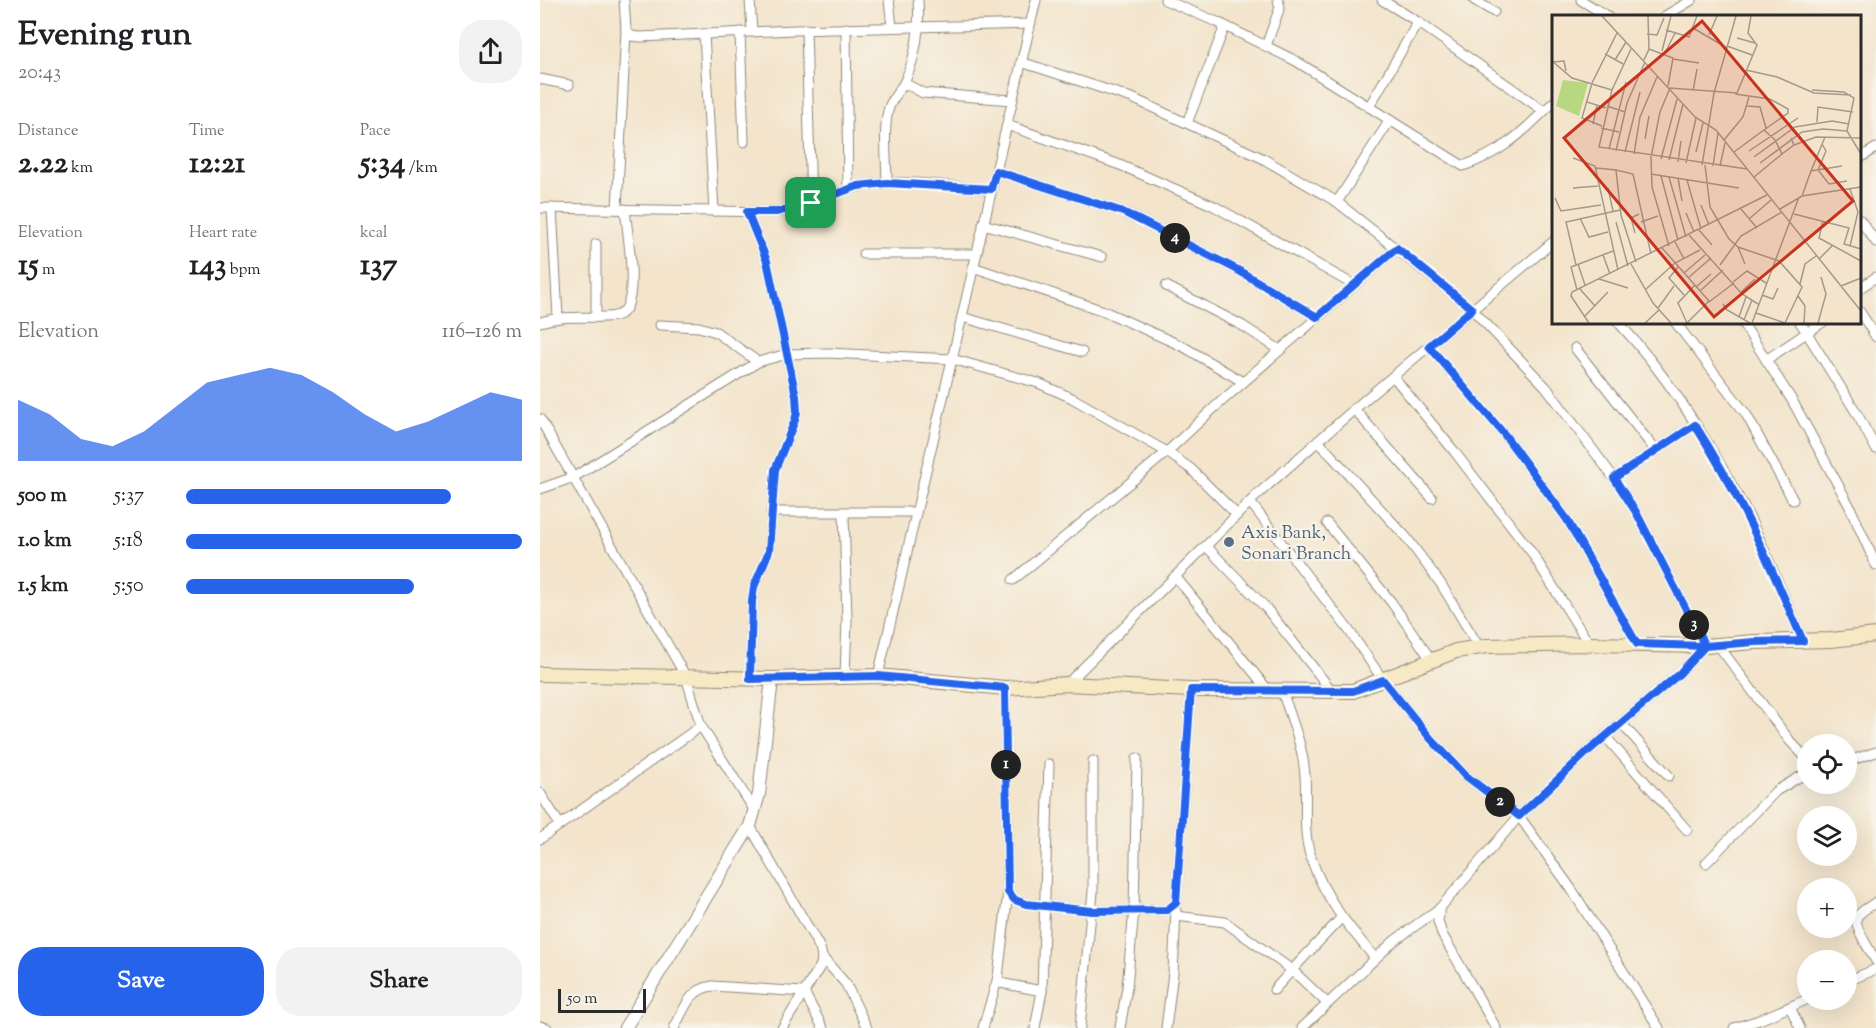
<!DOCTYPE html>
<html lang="en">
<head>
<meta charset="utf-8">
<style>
	body { margin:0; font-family:"Sorts Mill Goudy",serif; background:#f2f2f2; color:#202124; height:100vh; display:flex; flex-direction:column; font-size:22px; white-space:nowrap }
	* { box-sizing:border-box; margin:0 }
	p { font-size:20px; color:#757577 }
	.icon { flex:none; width:33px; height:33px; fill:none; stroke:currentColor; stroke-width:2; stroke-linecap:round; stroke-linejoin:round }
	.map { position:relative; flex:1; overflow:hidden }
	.panel { display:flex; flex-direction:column; background:#fff; width:540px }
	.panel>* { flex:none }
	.fabs { position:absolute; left:1257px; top:734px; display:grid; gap:12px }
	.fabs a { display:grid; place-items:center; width:60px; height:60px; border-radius:50%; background:#fff; box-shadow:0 6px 24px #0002; font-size:30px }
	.scale { position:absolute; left:18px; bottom:15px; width:88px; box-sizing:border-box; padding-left:6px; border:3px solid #2b2b2b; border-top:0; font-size:16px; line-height:21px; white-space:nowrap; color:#2b2b2b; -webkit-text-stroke:4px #f7f3e8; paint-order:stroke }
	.pin { position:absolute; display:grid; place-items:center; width:51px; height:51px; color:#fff; margin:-26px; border-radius:12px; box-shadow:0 3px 9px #0006 }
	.km { position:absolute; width:30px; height:30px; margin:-15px; border-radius:50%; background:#222; color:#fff; font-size:16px; line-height:30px; text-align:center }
	.round { display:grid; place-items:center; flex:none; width:63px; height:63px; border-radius:24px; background:#f2f2f2 }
	.headline { display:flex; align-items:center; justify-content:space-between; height:102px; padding:0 18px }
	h1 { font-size:33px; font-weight:700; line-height:45px }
	.stats { display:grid; grid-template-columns:repeat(3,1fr); gap:9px; height:102px; padding:6px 18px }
	.stats div { display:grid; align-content:center }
	.stats b { font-size:30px; font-weight:700 }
	.stats small { font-size:16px; font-weight:400 }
	.stats p { font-size:16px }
	.chart { height:168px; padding:12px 18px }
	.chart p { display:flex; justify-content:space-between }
	.chart svg { width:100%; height:108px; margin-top:6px; fill:#2563eb; opacity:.7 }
	.cta { display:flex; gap:12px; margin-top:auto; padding:12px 18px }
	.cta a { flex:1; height:69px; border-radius:24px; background:#2563eb; color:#fff; font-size:24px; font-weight:700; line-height:69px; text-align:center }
	.cta a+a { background:#f2f2f2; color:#202124 }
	ul { padding:0 18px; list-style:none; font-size:20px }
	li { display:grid; grid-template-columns:96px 72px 1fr; align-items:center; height:45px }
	li i { height:15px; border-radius:8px; background:#2563eb }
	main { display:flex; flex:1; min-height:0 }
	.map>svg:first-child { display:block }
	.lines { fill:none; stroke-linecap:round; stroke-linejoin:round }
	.minor-casing { stroke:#8f887b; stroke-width:11 }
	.tertiary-casing { stroke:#8f887b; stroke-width:14 }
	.secondary-casing { stroke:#8f887b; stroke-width:16 }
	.minor { stroke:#fff; stroke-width:9 }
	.tertiary { stroke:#fff; stroke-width:12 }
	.secondary { stroke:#f7e9c3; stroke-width:14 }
	.route-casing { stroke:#fff; stroke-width:12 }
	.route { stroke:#2563eb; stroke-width:8 }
	.service-dot { fill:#5c6f8a; stroke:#f7f3e8; stroke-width:2 }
	.labels { text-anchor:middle; stroke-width:4.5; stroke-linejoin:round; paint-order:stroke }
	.service-label { font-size:18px; fill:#4e5e75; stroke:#f7f3e8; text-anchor:start }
	.inset-road { fill:none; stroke:#a39a8b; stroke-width:1.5 }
	.view { fill:#c8321e; fill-opacity:0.15; stroke:#c8321e; stroke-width:3 }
	.inset-edge { fill:none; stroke:#2b2b2b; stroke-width:3 }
</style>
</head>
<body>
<main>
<section class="panel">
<div class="headline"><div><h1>Evening run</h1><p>20:43</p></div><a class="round"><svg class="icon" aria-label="share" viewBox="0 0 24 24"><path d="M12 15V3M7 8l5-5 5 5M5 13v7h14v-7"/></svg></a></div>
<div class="stats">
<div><p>Distance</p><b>2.22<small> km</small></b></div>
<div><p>Time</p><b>12:21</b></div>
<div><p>Pace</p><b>5:34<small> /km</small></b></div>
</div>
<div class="stats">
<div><p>Elevation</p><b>15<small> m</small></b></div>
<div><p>Heart rate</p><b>143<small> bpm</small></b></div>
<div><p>kcal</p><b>137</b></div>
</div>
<div class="chart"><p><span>Elevation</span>116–126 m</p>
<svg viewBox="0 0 160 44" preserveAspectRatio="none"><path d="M0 44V19L10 25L20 35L30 38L40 32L50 22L60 12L70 9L80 6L90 9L100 16L110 25L120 32L130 28L140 22L150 16L160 19V44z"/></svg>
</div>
<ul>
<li><b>500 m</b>5:37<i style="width:79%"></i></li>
<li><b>1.0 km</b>5:18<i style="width:100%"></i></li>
<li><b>1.5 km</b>5:50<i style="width:68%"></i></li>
</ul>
<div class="cta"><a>Save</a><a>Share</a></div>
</section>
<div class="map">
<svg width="1336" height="1028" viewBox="0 0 1336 1028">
	<rect width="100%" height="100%" fill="#f7f3e8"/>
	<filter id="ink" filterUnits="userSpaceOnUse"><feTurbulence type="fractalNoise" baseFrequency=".0167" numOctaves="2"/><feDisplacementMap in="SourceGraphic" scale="12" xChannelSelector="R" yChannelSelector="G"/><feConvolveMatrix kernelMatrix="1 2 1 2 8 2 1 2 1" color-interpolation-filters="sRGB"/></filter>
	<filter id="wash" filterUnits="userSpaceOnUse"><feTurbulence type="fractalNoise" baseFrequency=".008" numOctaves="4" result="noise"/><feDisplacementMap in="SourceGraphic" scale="24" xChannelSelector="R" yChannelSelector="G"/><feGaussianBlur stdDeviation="1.35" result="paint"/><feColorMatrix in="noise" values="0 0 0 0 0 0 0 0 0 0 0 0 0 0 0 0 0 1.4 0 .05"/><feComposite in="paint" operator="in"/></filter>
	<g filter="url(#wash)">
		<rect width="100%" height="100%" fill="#f3e4cb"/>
	</g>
	<g filter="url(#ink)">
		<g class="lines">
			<defs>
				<g id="minor">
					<path d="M84,0l2,30 5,6 9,1 154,-7 236,-6"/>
					<path d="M210,0l2,32"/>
					<path d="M349,0l3,27"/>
					<path d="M625,0l52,22 79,39 167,105c35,-12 55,-29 81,-55"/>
					<path d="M842,0l36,22 126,89 10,-9"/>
					<path d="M934,0l20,12"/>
					<path d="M1041,0l26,16"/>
					<path d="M1125,16l27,-16"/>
					<path d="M306,28l2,162"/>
					<path d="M266,29l5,174"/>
					<path d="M200,32l4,110"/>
					<path d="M164,34l10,177"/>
					<path d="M726,46l14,-39 -2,-7"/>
					<path d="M481,62l111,36 130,60 75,44 135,107 74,78 68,91 22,34 69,134 -26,28 -93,79 -67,63 -79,92 -2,13 4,13 54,94"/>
					<path d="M0,79l29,6"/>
					<path d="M364,83l19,10 89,7"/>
					<path d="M829,107l49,-85"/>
					<path d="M647,123l38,-97"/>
					<path d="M467,125l113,40 94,41 140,79"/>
					<path d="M1320,158l16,-10"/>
					<path d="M456,171l127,41 113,57 81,48"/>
					<path d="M347,183c0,-22 -5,-59 3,-78 4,-9 11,-16 15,-24 11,-25 15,-54 13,-81"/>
					<path d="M797,202l53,-82"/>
					<path d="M0,208l237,4c28,-4 53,-18 80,-25 34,-10 97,0 134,3"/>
					<path d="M12,208l6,109"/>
					<path d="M77,209l9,-179"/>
					<path d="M207,212l20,49 29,135 1,16 -2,8 -20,50 -6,81 -15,36 -2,14 -2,78"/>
					<path d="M1320,220l16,22"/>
					<path d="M443,224l119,33"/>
					<path d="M56,244v73"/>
					<path d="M323,254h113"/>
					<path d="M433,267l131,44 80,36 59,35"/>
					<path d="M626,286l77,40 37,24"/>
					<path d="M1320,288l16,-11"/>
					<path d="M1320,312l16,25"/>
					<path d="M422,317l120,35"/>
					<path d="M0,322c22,-7 42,-4 64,-5 7,0 17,-1 21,-7 13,-17 2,-80 0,-101"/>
					<path d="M1078,322c53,57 94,124 130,193 20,41 37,84 55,126"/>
					<path d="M1135,322l71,92 47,86"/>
					<path d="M1202,322l51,80 56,103 27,60"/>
					<path d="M1260,322l56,90 20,37"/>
					<path d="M120,325l39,2 17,5 42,30"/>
					<path d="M889,346l75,88 62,84 71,126"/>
					<path d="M1035,348l81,103"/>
					<path d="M1226,360l57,-38"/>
					<path d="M853,376l61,75 78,102 57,91"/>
					<path d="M814,409l78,89"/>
					<path d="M0,419l146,258 15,49 54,85"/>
					<path d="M778,441l88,96 35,47 38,63"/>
					<path d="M1074,478l81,-53"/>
					<path d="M0,489l34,-12 184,-115 29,-8 41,-1 124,6 86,24 34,15 95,54 24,17 46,46"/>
					<path d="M710,502l98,127 35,51 48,59 35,37 53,40 53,74 87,138"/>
					<path d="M231,512h145"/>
					<path d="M304,512l3,108 -2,57"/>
					<path d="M787,523l65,80 40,58"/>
					<path d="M666,546l60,62 66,83"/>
					<path d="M635,576l93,114"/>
					<path d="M473,580l154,-128 48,-45 182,-159"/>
					<path d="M1178,645l72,96 18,19"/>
					<path d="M338,676l158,-676"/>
					<path d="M527,684l191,-190 109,-96 187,-157"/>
					<path d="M465,688l3,204 7,8 11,4 66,7 75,-1 9,-7 15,-213"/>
					<path d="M742,691c9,27 21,55 23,84 2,28 -3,56 6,83 14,41 37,68 64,100"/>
					<path d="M1081,723l48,53"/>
					<path d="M1065,736l82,94"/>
					<path d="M1306,762l30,-10"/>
					<path d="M0,793l20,32"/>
					<path d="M210,826l70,122 2,9 -1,8 -39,63"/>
					<path d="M0,839l161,-113"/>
					<path d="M1166,863l70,-72 32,-19"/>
					<path d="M468,892l-10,85 2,6 42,8"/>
					<path d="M1336,902c-5,4 -16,9 -19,15 -4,9 14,35 19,44"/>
					<path d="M636,916l49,6 67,48 49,-52"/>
					<path d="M282,957l24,27 21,44"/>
					<path d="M1306,982l30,-13"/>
					<path d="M734,990l18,-20 35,33"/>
					<path d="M1250,1007l10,21"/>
					<path d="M0,1026l7,2"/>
					<path d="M134,1028c11,-19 14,-38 38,-42l92,6 19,36"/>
					<path d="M443,1028l15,-51"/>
					<path d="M495,1028l7,-37 7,-227"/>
					<path d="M540,1028l13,-136v-131"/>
					<path d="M580,1028l7,-41 7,-77 3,-152"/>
					<path d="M626,1028l7,-55 3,-62"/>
					<path d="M762,1028l92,-87 46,-33"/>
					<path d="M1194,1028l25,-8 49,-21"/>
				</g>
				<path id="tertiary" d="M85,1028l125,-202 9,-32 13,-115"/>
				<path id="secondary" d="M0,674l232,5 106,-3 127,12 62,-4 124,6 162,1 103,-40 31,-5 102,-2 116,2 49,-4 77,-2 45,-5"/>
			</defs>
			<use href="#minor" class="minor-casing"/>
			<use href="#tertiary" class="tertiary-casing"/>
			<use href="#secondary" class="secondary-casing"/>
			<use href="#minor" class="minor"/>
			<use href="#tertiary" class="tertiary"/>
			<use href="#secondary" class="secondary"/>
		</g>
	</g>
	<g class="lines" filter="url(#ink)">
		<defs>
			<path id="route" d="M271,203l-34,9h-30l20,49 29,135 1,16 -2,8 -20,50 -6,81 -15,36 -2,14 -2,78 128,-3 127,12 3,204 7,8 11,4 66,7 75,-1 9,-7 15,-213 162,1 30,-11 48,59 35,37 53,40 67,-63 93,-79 26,-28 49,-4 49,-1c-33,-76 -63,-146 -108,-216l-81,53 22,34 69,134 -68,-2 -71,-126 -62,-84 -75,-88 43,-37 -75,-61 -80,69 -81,-48 -113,-57 -127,-41 -5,18 -104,-6 -29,3 -47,17"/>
		</defs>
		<use href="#route" class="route-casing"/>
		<use href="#route" class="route"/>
	</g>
	<circle class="service-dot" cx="689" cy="542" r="6"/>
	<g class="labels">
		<g class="service-label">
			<text x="701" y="538">Axis Bank,<tspan x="701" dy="21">Sonari Branch</tspan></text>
		</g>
	</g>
	<g transform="translate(1012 15)">
		<rect width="309" height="309" fill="#f3e4cb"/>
		<path d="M11,65l25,3 -9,33 -23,-10z" fill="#b7d880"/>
		<path class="inset-road" d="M50,1l93,101 21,13 145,181M141,13l34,20M114,15l23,7 8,-21M95,19l10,1 7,-17M157,20l8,-19M185,23l18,5M175,31l25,9M79,34l-19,41 -13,57 148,22M97,34l24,9 -5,28M110,36l9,-35M113,38l10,-20M53,39l18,10M121,44l26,4M63,45l11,-18M92,45l5,-11 -1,-33M0,46l20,17 40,12M1,47l11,-1 2,10M194,55l31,7 37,16 37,2M260,75l32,2 10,6 -7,33 14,23M141,76l4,-22M183,79l35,5 18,10v4l-24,17M35,87l19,6M55,91l18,6M195,91l13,1 6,21M265,107l1,-15 35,5M41,109l4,-19M50,111l-20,-8 10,-35 25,-50M49,113l18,4M93,124l4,-23M172,125l19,-23 6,-20M270,129l4,7 -8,19 11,14 18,-3M242,130l22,-8 45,1M57,134l17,-67M64,136l11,-48 18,-41M197,136l49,-33M73,137l15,-60M144,137l7,-29M182,137l30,-22 11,10 7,14 -28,23M82,139l6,-37 17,-40M230,139l12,-9 -3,-7M202,142l41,-30 37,-6 17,3M21,143l22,8 23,104M109,144l16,-60M117,145l14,-56M126,147l3,-21M134,148l10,-45M208,148l42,-31 21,-3 24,2M150,150l12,-72 22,-77M153,150l5,42 19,32 9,8 41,14 23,26 -17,36M161,151l5,-33M168,151l5,-23M44,153l20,2 5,45 15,47M64,155l17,4 18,80M259,156l14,-34M99,159l88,14M109,161l17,64M117,162l17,60M126,163l4,23M135,165l14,49M21,173l25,-2M56,173l5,23M298,174l8,23 -8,34M250,181l9,-25 31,-5M3,183l6,13 40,-6M149,190l8,20M189,194l16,19M228,194l22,-13 59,-9M134,198l8,19M242,199l55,14 -5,16 17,5M28,203l9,19 19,-5M197,204l22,-19M271,206l-4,17 42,23M64,207l12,44M89,207l17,-6M147,215l13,15M83,218l-4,-15 8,-4M137,220l53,59 16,10M123,227l9,17M117,231l-17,-59 -1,-30 9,-45 10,-24 67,5 20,-48 -9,-12 3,-17M186,232l7,17M110,233l47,53 -22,22M51,240l7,19M267,244l13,-13M26,249l7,21M79,249l22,39 18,20M24,250l-10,-43 54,-12M168,250l21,-29 41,-24M126,252l-9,11 15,17M132,258l21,-18M136,263l23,-20M47,264l29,9M181,267l14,-11 19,12M248,269l5,-20 11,-8M289,271l20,-8M144,272l15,-13M27,273l16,18M25,275l-6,-23 42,-16M93,275l30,-27 25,-13M148,276l23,-21M189,277l14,-13M210,280l11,4 5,-11M246,281l7,10 -1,17M157,287l25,-19M171,289l4,6 23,13M106,293l16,-22M204,298l29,10M33,301l23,-24M187,302l7,-20M192,305l8,-20M37,308l-18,-27 1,-4 195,-97M93,308l14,-13M135,308l-9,-20 17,-18M200,308l47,-126M266,308l8,-29 -5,-17"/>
		<path class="view" d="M150,6l151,180 -139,116 -150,-179z"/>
		<rect width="309" height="309" class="inset-edge"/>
	</g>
</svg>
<div class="fabs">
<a><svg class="icon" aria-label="locate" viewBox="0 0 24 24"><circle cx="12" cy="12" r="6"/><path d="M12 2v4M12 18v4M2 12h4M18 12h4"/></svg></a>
<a><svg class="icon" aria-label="layers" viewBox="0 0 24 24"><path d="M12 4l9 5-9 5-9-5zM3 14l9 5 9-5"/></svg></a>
<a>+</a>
<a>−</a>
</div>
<div class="scale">50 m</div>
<div class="pin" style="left:271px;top:203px;background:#1e9e55"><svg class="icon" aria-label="arrive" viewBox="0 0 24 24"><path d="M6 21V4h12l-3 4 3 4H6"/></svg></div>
<b class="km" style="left:466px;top:765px">1</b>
<b class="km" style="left:960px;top:802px">2</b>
<b class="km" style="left:1154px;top:625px">3</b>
<b class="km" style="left:635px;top:238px">4</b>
</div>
</main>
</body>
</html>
